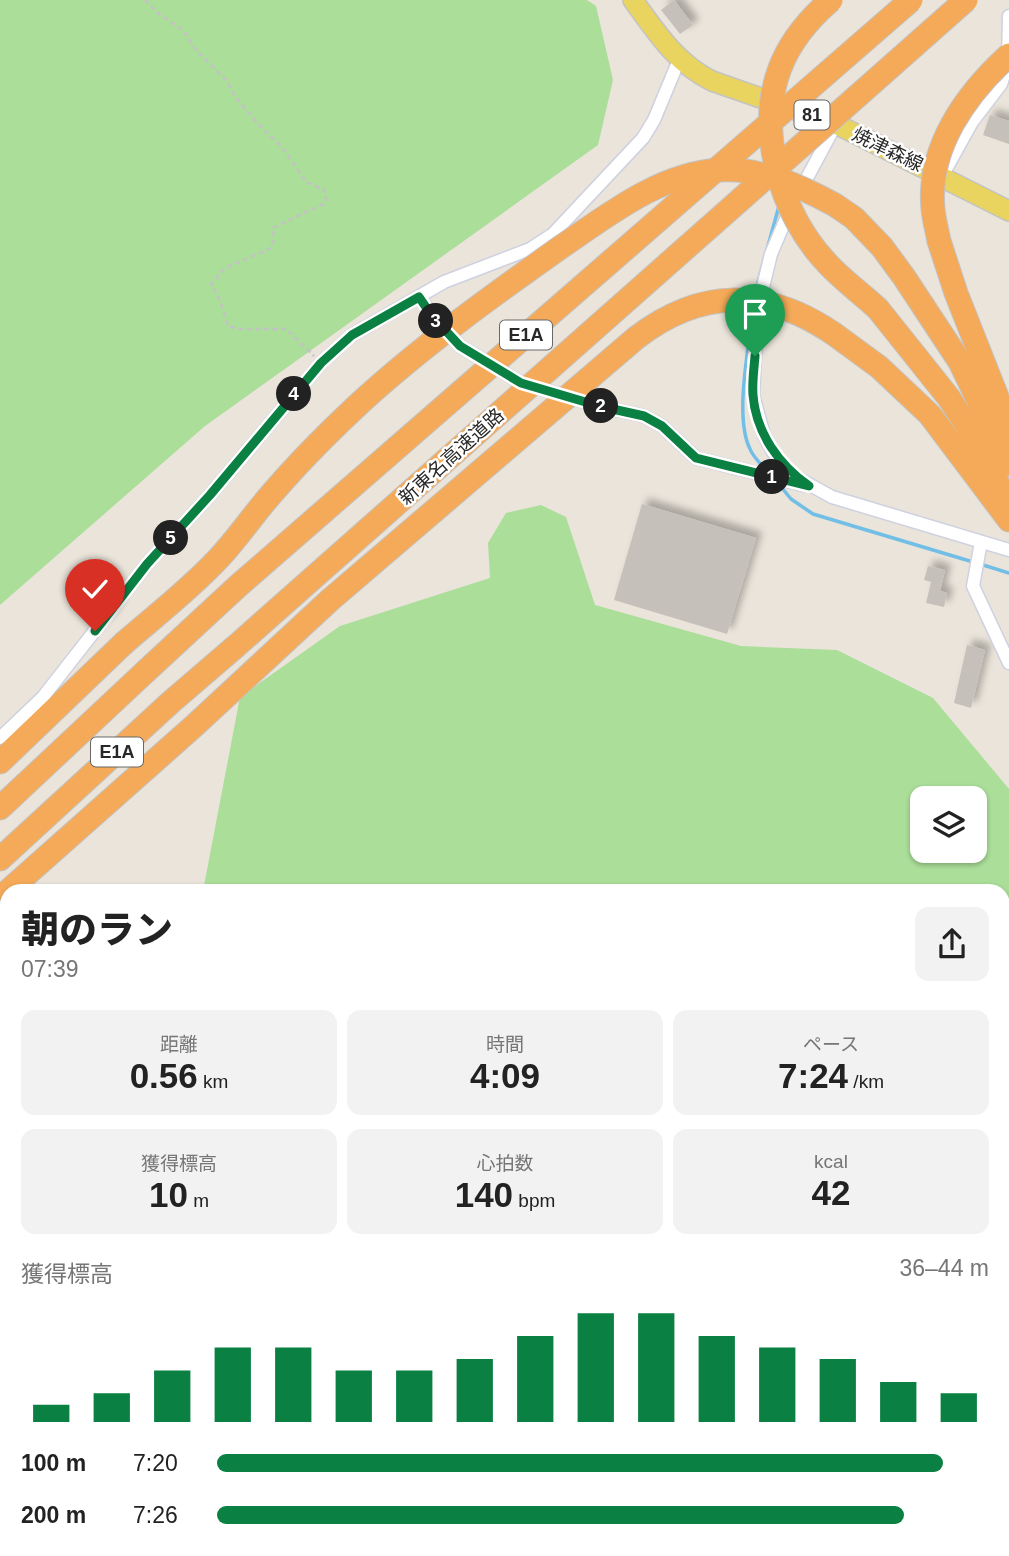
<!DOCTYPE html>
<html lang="ja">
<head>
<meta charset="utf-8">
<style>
	body { margin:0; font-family:Helvetica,"Noto Sans JP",sans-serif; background:#f2f2f2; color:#222; height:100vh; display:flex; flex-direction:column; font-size:26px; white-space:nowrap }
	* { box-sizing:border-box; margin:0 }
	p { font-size:23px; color:#767676 }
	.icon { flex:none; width:38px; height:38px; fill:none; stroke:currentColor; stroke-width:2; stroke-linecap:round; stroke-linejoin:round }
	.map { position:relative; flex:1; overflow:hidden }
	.panel { position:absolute; left:0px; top:884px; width:1010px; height:674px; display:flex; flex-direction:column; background:#fff; border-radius:21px 21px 0 0; box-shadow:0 2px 5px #0004 }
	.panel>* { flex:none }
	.controls { position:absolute; left:910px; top:786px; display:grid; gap:14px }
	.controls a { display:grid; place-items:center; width:77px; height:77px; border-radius:14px; background:#fff; box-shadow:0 2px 5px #0004; font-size:35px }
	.pin { position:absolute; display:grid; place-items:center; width:60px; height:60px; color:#fff; margin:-72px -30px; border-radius:50% 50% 50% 0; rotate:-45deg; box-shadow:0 0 7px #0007 }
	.pin .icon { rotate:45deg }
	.km { position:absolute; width:35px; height:35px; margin:-18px; border-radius:50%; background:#222; color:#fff; font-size:19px; line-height:35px; text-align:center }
	.round { display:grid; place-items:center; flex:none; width:74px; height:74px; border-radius:14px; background:#f2f2f2 }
	.summary { display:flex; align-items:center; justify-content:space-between; height:119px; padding:0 21px }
	h1 { font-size:38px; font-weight:800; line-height:52px }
	.figures { display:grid; grid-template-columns:repeat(3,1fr); gap:10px; height:119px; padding:7px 21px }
	.figures div { display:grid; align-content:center; border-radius:14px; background:#f2f2f2; text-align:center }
	.figures b { font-size:35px; font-weight:800 }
	.figures small { font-size:19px; font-weight:400 }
	.figures p { font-size:19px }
	.chart { height:196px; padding:14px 21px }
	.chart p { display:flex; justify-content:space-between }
	.chart svg { width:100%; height:126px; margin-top:7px; stroke:#0b8043; stroke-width:6 }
	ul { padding:0 21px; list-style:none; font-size:23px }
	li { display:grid; grid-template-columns:112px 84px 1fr; align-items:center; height:52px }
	li i { height:18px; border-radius:9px; background:#0b8043 }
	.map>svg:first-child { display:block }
	.green { fill:#aade99; fill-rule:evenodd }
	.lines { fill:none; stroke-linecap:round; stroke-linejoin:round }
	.stream { stroke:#71bee7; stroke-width:3.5 }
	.building { fill:#c5c1ba; filter:url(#shadow) }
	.street-casing { stroke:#cfd1e0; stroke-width:15 }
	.primary-casing { stroke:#c3c3c3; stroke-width:22 }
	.highway-casing { stroke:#c3c3c3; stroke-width:25 }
	.path { stroke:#c3c3c3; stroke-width:2.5; stroke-dasharray:5 3.5; stroke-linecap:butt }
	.street { stroke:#fff; stroke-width:12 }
	.primary { stroke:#e9d460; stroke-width:19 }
	.highway { stroke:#f5aa59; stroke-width:23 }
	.highway-bridge-casing { stroke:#c3c3c3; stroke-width:25; stroke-linecap:butt }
	.highway-bridge { stroke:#f5aa59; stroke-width:23 }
	.route-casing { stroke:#fff; stroke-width:14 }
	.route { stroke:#0b8043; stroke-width:9 }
	.labels { text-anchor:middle; stroke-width:5; stroke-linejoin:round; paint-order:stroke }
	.shield { fill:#fff; stroke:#686868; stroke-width:2 }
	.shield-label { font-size:18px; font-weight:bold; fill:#282828 }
	.street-label { font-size:19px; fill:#282828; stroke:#fff }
</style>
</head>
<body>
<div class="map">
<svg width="1009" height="1556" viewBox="0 0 1009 1556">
	<defs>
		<filter id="shadow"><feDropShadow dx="6" dy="-6" stdDeviation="3.5" flood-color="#0004"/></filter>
	</defs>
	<rect width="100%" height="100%" fill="#eae4da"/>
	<g class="green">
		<path d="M0,0h587l9,6 17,74 -15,65 -393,281 -205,179z"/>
		<path d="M541,505l25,12 29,88 146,41 96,4 96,48 76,91v240l-3,-9 -3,-1v-128h-800l37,-194 100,-71 150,-48 -2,-35 18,-30zM922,798h53v52h-53z"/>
		<path d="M1009,1134v143l-6,-3v-138z"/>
		<path d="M7,1181v369h372l-1,6h-378v-366z"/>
	</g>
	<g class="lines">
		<g class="stream">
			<path d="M755,293l24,-87"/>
			<path d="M753,311c-4,36 -19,106 -3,138 3,8 11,15 17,22"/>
			<path d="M777,482l14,17 22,15 160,48"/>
			<path d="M980,564l29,9"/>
		</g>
	</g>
	<g class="building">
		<path d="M674,0l19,25 -13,9 -19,-24z"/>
		<path d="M990,115l19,6v23l-26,-9z"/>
		<path d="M642,504l114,34 -29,96 -113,-34z"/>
		<path d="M928,566l17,4 -5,21 7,2 -3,14 -18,-4 5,-21 -7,-2z"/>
		<path d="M967,645l18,5 -14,58 -17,-5z"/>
	</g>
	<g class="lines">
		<defs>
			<g id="street">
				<path d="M942,176l30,-54 29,-38 7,-21 1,-47"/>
				<path d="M800,191l36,-67"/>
				<path d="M791,207l-20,47 -9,37 -7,65 -2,39 11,40 9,17 21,24 38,21 177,53"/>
				<path d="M419,297l13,18 28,31 61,37 78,23 45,10 18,10 34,32 107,27"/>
				<path d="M981,542l-8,44 36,77"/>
				<path d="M0,738l43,-41 104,-133 63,-69 111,-132 31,-28 92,-53 86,-33 23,-15 90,-96 11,-18 25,-60"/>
				<path d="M1003,1291l6,3"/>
				<path d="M876,1550l15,6"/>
				<path d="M420,1556l3,-6"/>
			</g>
			<path id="primary" d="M633,0c23,32 43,63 79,81l124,43 173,87"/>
			<g id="highway">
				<path d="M835,205l19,13 28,29 22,30 56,85 49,102"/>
				<path d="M939,241l17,52 53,134"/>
				<path d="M878,309l71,89 37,57 18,43"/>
				<path d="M834,334l45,33 51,48 79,105"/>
				<path d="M0,762l123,-118"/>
				<path d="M0,808l144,-135"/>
				<path d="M0,859l171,-157 64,-55"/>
				<path d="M8,891l186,-165 136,-126"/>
			</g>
		</defs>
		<use href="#street" class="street-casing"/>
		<use href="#primary" class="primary-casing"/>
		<use href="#highway" class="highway-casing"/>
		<path class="path" d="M145,0l14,14 24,16 14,21 30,30 9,17 22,26 24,23 24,35 17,7 4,6 -2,8 -52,25v15l-4,6 -44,19 -14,16 9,16 8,26 11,3h47l28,27"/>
		<use href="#street" class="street"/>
		<use href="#primary" class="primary"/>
		<use href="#highway" class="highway"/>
		<defs>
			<g id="highway-bridge">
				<path d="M831,0c-21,18 -41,42 -51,68 -24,63 1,146 46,194 15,17 35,31 52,47"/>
				<path d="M939,241c-2,-11 -5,-21 -6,-32 -6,-61 33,-115 76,-154"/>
				<path d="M330,600l306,-262c65,-50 131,-50 198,-4"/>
				<path d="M123,644c32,-28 66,-54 95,-85 20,-21 37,-47 57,-69 26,-30 56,-60 85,-87 61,-56 133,-108 201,-156 47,-32 100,-74 159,-77 42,-2 80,16 115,35"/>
				<path d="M235,647l731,-647"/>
				<path d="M144,673l94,-87 673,-586"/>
			</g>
		</defs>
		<use href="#highway-bridge" class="highway-bridge-casing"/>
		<use href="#highway-bridge" class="highway-bridge"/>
	</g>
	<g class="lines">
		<defs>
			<path id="route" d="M95,631l52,-67 63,-69 111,-132 31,-28 67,-38 13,19 28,30 61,37 78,23 45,10 18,10 34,32 113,28c-30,-21 -53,-53 -56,-91 -1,-13 1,-26 2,-39"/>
		</defs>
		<use href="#route" class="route-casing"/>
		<use href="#route" class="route"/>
	</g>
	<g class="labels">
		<g class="shield">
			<rect x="794.5" y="100.5" width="35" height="29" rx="5"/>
			<rect x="500" y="320.5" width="52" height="29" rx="5"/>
			<rect x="91" y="737.5" width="52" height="29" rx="5"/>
		</g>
		<g class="shield-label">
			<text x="812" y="121">81</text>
			<text x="526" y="341">E1A</text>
			<text x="117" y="758">E1A</text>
		</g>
		<g class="street-label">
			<text transform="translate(888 149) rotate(26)" y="7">焼津森線</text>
			<text transform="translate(451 456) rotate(-42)" y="7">新東名高速道路</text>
		</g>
	</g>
</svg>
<div class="controls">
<a><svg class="icon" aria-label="layers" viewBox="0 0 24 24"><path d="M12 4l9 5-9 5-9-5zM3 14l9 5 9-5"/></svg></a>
</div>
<div class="pin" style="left:755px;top:356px;background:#1e9e55"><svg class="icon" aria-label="arrive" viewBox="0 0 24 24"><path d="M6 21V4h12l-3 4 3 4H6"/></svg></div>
<div class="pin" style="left:95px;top:631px;background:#d93025"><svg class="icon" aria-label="check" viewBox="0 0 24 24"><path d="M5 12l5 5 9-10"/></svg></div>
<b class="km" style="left:772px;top:477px">1</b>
<b class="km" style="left:601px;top:406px">2</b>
<b class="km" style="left:436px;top:321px">3</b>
<b class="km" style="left:294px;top:394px">4</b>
<b class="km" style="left:171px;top:538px">5</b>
<section class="panel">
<div class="summary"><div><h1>朝のラン</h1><p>07:39</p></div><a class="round"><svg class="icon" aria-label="share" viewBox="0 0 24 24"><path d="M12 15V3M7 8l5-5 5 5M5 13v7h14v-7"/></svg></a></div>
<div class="figures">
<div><p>距離</p><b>0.56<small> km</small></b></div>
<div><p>時間</p><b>4:09</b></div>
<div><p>ペース</p><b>7:24<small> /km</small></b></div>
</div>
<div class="figures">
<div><p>獲得標高</p><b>10<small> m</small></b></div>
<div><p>心拍数</p><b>140<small> bpm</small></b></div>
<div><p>kcal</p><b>42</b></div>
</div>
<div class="chart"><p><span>獲得標高</span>36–44 m</p>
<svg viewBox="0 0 160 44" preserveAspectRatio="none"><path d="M5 44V38M15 44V34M25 44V26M35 44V18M45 44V18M55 44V26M65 44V26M75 44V22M85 44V14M95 44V6M105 44V6M115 44V14M125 44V18M135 44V22M145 44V30M155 44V34"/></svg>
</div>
<ul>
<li><b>100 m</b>7:20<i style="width:94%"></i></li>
<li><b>200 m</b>7:26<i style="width:89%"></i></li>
</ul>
</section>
</div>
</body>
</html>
